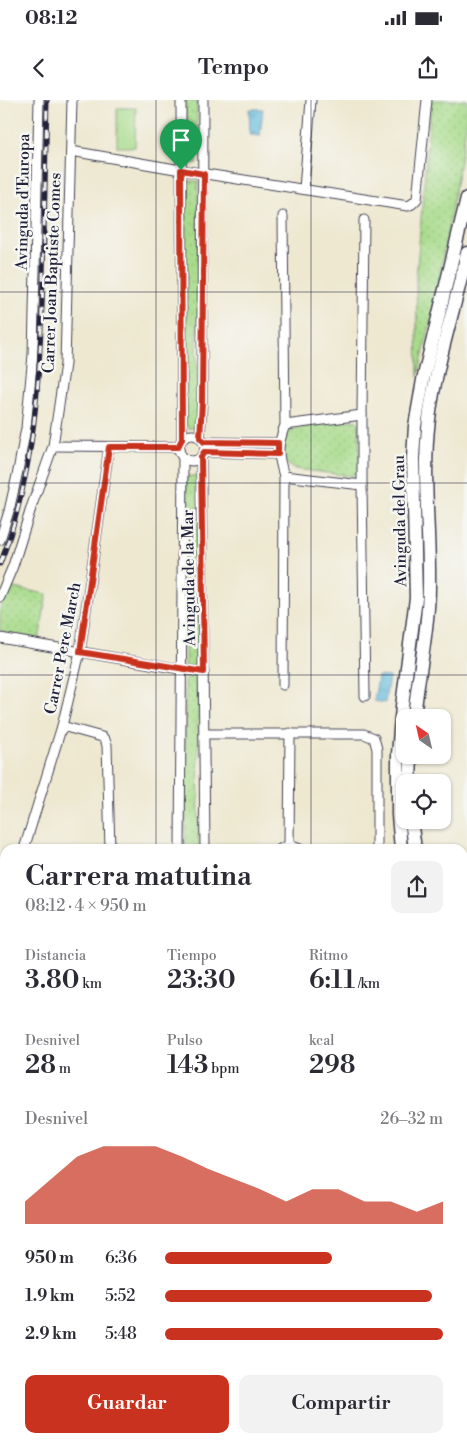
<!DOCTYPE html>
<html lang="es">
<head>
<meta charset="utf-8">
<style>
	body { margin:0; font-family:"Libre Bodoni",serif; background:#f2f2f3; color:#2b2b33; height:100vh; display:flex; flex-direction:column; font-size:19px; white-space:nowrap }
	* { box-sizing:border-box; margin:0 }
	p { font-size:16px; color:#7c7c81 }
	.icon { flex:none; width:28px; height:28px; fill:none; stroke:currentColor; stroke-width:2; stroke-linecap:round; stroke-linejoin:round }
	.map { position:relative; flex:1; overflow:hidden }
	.side { position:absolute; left:0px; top:744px; width:468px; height:599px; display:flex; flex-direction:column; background:#fff; border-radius:15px 15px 0 0; box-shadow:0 1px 4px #0004 }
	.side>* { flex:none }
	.needle { width:32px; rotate:326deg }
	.buttons { position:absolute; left:396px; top:609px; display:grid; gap:10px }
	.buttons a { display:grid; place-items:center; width:55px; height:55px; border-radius:10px; background:#fff; box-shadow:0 1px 4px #0004; font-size:25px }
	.pin { position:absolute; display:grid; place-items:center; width:42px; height:42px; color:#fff; margin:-51px -21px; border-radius:50% 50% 50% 0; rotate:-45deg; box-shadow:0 0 5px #0007 }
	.pin .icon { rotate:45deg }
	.round { display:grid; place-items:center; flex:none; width:52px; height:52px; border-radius:10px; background:#f2f2f3 }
	.overview { display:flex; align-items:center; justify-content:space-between; height:85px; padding:0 25px }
	h1 { font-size:28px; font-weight:600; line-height:38px }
	.stats { display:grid; grid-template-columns:repeat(3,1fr); gap:8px; height:85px; padding:5px 25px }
	.stats div { display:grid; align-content:center }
	.stats b { font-size:25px; font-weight:600 }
	.stats small { font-size:14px; font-weight:400 }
	.stats p { font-size:14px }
	.chart { height:140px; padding:10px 25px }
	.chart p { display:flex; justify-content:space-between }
	.chart svg { width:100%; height:90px; margin-top:5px; fill:#c8321e; opacity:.7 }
	.button { display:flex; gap:10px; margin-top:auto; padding:10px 25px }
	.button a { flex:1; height:58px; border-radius:10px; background:#c8321e; color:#fff; font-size:20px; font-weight:600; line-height:58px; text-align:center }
	.button a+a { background:#f2f2f3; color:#2b2b33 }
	ul { padding:0 25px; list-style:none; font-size:16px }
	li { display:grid; grid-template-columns:80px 60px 1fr; align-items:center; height:38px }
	li i { height:12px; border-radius:6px; background:#c8321e }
	.status { display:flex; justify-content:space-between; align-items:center; height:35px; padding:0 25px; background:#fff; direction:ltr }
	.status svg { height:14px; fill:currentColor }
	header { display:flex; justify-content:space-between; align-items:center; height:65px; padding:0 25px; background:#fff; font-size:22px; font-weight:600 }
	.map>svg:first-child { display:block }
	.green { fill:url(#green-dots); stroke:#657e63 }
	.pitch { fill:#a8db8b; stroke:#657e63 }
	.water { fill:url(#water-ripples); stroke:#406d8a }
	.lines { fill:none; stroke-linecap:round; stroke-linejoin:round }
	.street-casing { stroke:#414051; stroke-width:11 }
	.secondary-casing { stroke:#414051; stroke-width:15 }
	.street { stroke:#fff; stroke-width:9 }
	.secondary { stroke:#fff; stroke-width:12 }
	.rail-casing { stroke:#22223b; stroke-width:5 }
	.rail { stroke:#f6f6f2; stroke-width:3; stroke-dasharray:9; stroke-linecap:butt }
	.route-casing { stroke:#fff; stroke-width:10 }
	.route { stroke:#c8321e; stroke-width:6 }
	.grid { fill:none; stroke:#22223b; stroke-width:1; stroke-opacity:0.55 }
	.labels { text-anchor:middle; stroke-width:5; stroke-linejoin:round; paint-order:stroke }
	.street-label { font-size:16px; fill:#22223b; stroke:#f6f6f2 }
</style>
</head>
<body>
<div class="status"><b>08:12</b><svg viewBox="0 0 49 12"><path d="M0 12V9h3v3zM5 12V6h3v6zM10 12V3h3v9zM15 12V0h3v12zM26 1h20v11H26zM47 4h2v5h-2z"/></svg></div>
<header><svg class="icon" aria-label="back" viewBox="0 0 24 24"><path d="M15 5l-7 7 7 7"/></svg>Tempo<svg class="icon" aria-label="share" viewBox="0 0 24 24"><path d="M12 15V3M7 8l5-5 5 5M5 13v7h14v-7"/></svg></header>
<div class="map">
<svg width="467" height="1342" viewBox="0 0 467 1342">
	<defs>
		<pattern id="green-dots" width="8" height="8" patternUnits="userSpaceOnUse" patternTransform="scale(1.25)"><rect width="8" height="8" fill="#a8db8b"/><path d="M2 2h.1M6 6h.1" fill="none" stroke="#90bc79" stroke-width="1.8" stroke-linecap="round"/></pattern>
		<pattern id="water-ripples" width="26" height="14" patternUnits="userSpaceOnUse" patternTransform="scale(1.25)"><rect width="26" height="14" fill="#5db8da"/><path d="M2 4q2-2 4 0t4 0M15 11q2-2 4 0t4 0" fill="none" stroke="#4c95b2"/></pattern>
	</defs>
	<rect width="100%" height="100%" fill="#f6f6f2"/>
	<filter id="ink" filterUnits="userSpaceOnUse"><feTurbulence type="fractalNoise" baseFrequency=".02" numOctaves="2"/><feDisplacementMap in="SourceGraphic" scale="10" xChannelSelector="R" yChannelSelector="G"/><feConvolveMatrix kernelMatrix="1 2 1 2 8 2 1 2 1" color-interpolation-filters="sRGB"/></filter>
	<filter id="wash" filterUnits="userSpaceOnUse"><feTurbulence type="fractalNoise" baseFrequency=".0096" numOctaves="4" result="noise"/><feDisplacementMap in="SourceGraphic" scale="20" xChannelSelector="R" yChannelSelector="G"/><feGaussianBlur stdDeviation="1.12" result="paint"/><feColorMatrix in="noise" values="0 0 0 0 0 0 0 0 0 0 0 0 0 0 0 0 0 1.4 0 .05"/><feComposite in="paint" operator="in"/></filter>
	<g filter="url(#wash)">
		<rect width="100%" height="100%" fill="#eee8d0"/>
		<g class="green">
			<path d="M185,0h12v63h-11z"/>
			<path d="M431,0h36v22l-32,180 -17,75 -2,-98z"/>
			<path d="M186,81h12l-1,247h-9l-2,-2z"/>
			<path d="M355,320l4,3 1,47 -8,6 -57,-7 -11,-7 -2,-16 3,-14 22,-6z"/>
			<path d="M186,376h11l3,188 -2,5h-10l-3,-4z"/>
			<path d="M8,487l39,7 -8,46 -39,-9v-23z"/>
			<path d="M195,576l3,4 1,169h-14v-169l4,-3z"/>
			<path d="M5,1078v84l-5,1v-83z"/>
			<path d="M467,1134v42l-4,-3 -1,-37z"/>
		</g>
		<path class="pitch" d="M117,8h19l-1,39h-18z"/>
		<g class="water">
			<path d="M249,9h14l-3,27 -10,-1z"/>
			<path d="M378,576l11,1 -4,26 -11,-2z"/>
		</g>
	</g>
	<g filter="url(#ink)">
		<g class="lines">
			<defs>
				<g id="street">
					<path d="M181,0l1,339"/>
					<path d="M71,51l110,19 227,36 4,-2 5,-5 10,-99"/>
					<path d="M304,89l7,-89"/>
					<path d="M283,116l2,209c-8,22 -8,28 -1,51l78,9v-70l-77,10"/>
					<path d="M362,315l2,-195"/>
					<circle cx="192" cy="348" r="13"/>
					<path d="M200,338l2,-36 1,-302"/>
					<path d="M203,342l75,1"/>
					<path d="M53,346l125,1"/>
					<path d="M204,352l74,2"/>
					<path d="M201,357l4,392"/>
					<path d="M362,385l3,211"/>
					<path d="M0,440l9,-29 9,-40 8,-43 7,-73 6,-255"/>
					<path d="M0,497l13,-31 19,-61 21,-59 12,-82 7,-264"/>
					<path d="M0,538l180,31 24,3"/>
					<path d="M283,585l1,-209"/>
					<path d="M62,626l40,11 3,3 2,5 3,104"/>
					<path d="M204,634h160l10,4 3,11v100"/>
					<path d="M289,745l1,-112"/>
					<path d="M24,749l38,-123 18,-74 29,-205"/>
					<path d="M180,749l3,-391"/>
					<path d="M280,749l9,-4 11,4"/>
					<path d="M0,781l4,10"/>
					<path d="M0,825l4,-14"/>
					<path d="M0,962l5,-14"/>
					<path d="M0,988l5,-2"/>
					<path d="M0,1065l5,-1"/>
					<path d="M0,1314l5,-2"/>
					<path d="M124,1338l1,4"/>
					<path d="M205,1338v4"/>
					<path d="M256,1342l44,-4"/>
				</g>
				<g id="secondary">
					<path d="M414,618c4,-45 15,-88 15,-132 1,-56 -7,-111 0,-167 7,-56 26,-111 38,-166"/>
					<path d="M410,682l1,-27"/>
					<path d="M411,720l4,29"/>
					<path d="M401,749l-3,-34v-61l4,-48 14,-108 -3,-140 2,-32 8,-46 44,-182"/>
					<path d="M462,932l5,14"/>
					<path d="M462,974l5,14"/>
					<path d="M462,1128l5,-1"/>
					<path d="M0,1182l5,-1"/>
					<path d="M462,1182l5,1"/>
					<path d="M462,1233l5,-20"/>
					<path d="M444,1342l1,-4"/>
				</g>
			</defs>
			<use href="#street" class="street-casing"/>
			<use href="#secondary" class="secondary-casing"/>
			<use href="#street" class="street"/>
			<use href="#secondary" class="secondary"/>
			<defs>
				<path id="rail" d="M0,464c36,-92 40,-189 43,-286 1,-60 3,-119 4,-178"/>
			</defs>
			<use href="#rail" class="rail-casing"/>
			<use href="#rail" class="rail"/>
		</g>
	</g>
	<g class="lines" filter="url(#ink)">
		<defs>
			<path id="route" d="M181,70l23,4 -2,228 -2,36 4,4 74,1v11l-74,-2 -3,5 3,215 -124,-20 29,-205h69l4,-8z"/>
		</defs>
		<use href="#route" class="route-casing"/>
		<use href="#route" class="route"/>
	</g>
	<path class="grid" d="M156,0v749M311,0v749M0,192h467M0,383h467M0,575h467M0,767h5M462,767h5M0,959h5M462,959h5M0,1150h5M462,1150h5M156,1338v4M311,1338v4"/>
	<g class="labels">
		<g class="street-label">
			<text transform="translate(22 102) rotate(-89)" y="6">Avinguda d'Europa</text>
			<text transform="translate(51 173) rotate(-88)" y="6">Carrer Joan Baptiste Comes</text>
			<text transform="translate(399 421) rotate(-91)" y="6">Avinguda del Grau</text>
			<text transform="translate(188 478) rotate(-91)" y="6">Avinguda de la Mar</text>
			<text transform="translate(62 548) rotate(-79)" y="6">Carrer Pere March</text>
		</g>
	</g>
</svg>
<div class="buttons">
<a><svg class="needle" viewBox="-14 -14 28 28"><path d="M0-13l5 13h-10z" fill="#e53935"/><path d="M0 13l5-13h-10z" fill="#7c7c81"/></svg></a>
<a><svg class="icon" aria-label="locate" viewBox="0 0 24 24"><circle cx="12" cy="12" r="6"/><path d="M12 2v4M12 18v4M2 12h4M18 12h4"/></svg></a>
</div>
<div class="pin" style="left:181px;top:70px;background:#1e9e55"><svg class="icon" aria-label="arrive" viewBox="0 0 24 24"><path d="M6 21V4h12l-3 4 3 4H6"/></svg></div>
<section class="side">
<div class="overview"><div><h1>Carrera matutina</h1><p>08:12 · 4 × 950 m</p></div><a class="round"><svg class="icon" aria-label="share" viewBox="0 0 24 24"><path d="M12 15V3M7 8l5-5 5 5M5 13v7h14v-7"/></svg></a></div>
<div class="stats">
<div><p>Distancia</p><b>3.80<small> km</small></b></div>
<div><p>Tiempo</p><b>23:30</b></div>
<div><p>Ritmo</p><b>6:11<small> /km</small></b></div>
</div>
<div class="stats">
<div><p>Desnivel</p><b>28<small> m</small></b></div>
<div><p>Pulso</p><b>143<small> bpm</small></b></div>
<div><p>kcal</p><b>298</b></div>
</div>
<div class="chart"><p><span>Desnivel</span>26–32 m</p>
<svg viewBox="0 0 160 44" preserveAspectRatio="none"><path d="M0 44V33L10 22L20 11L30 6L40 6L50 6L60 11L70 17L80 22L90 27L100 33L110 27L120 27L130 33L140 33L150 38L160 33V44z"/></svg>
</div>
<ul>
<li><b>950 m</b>6:36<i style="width:60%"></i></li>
<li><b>1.9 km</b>5:52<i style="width:96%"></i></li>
<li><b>2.9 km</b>5:48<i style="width:100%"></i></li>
</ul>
<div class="button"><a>Guardar</a><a>Compartir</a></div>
</section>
</div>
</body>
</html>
